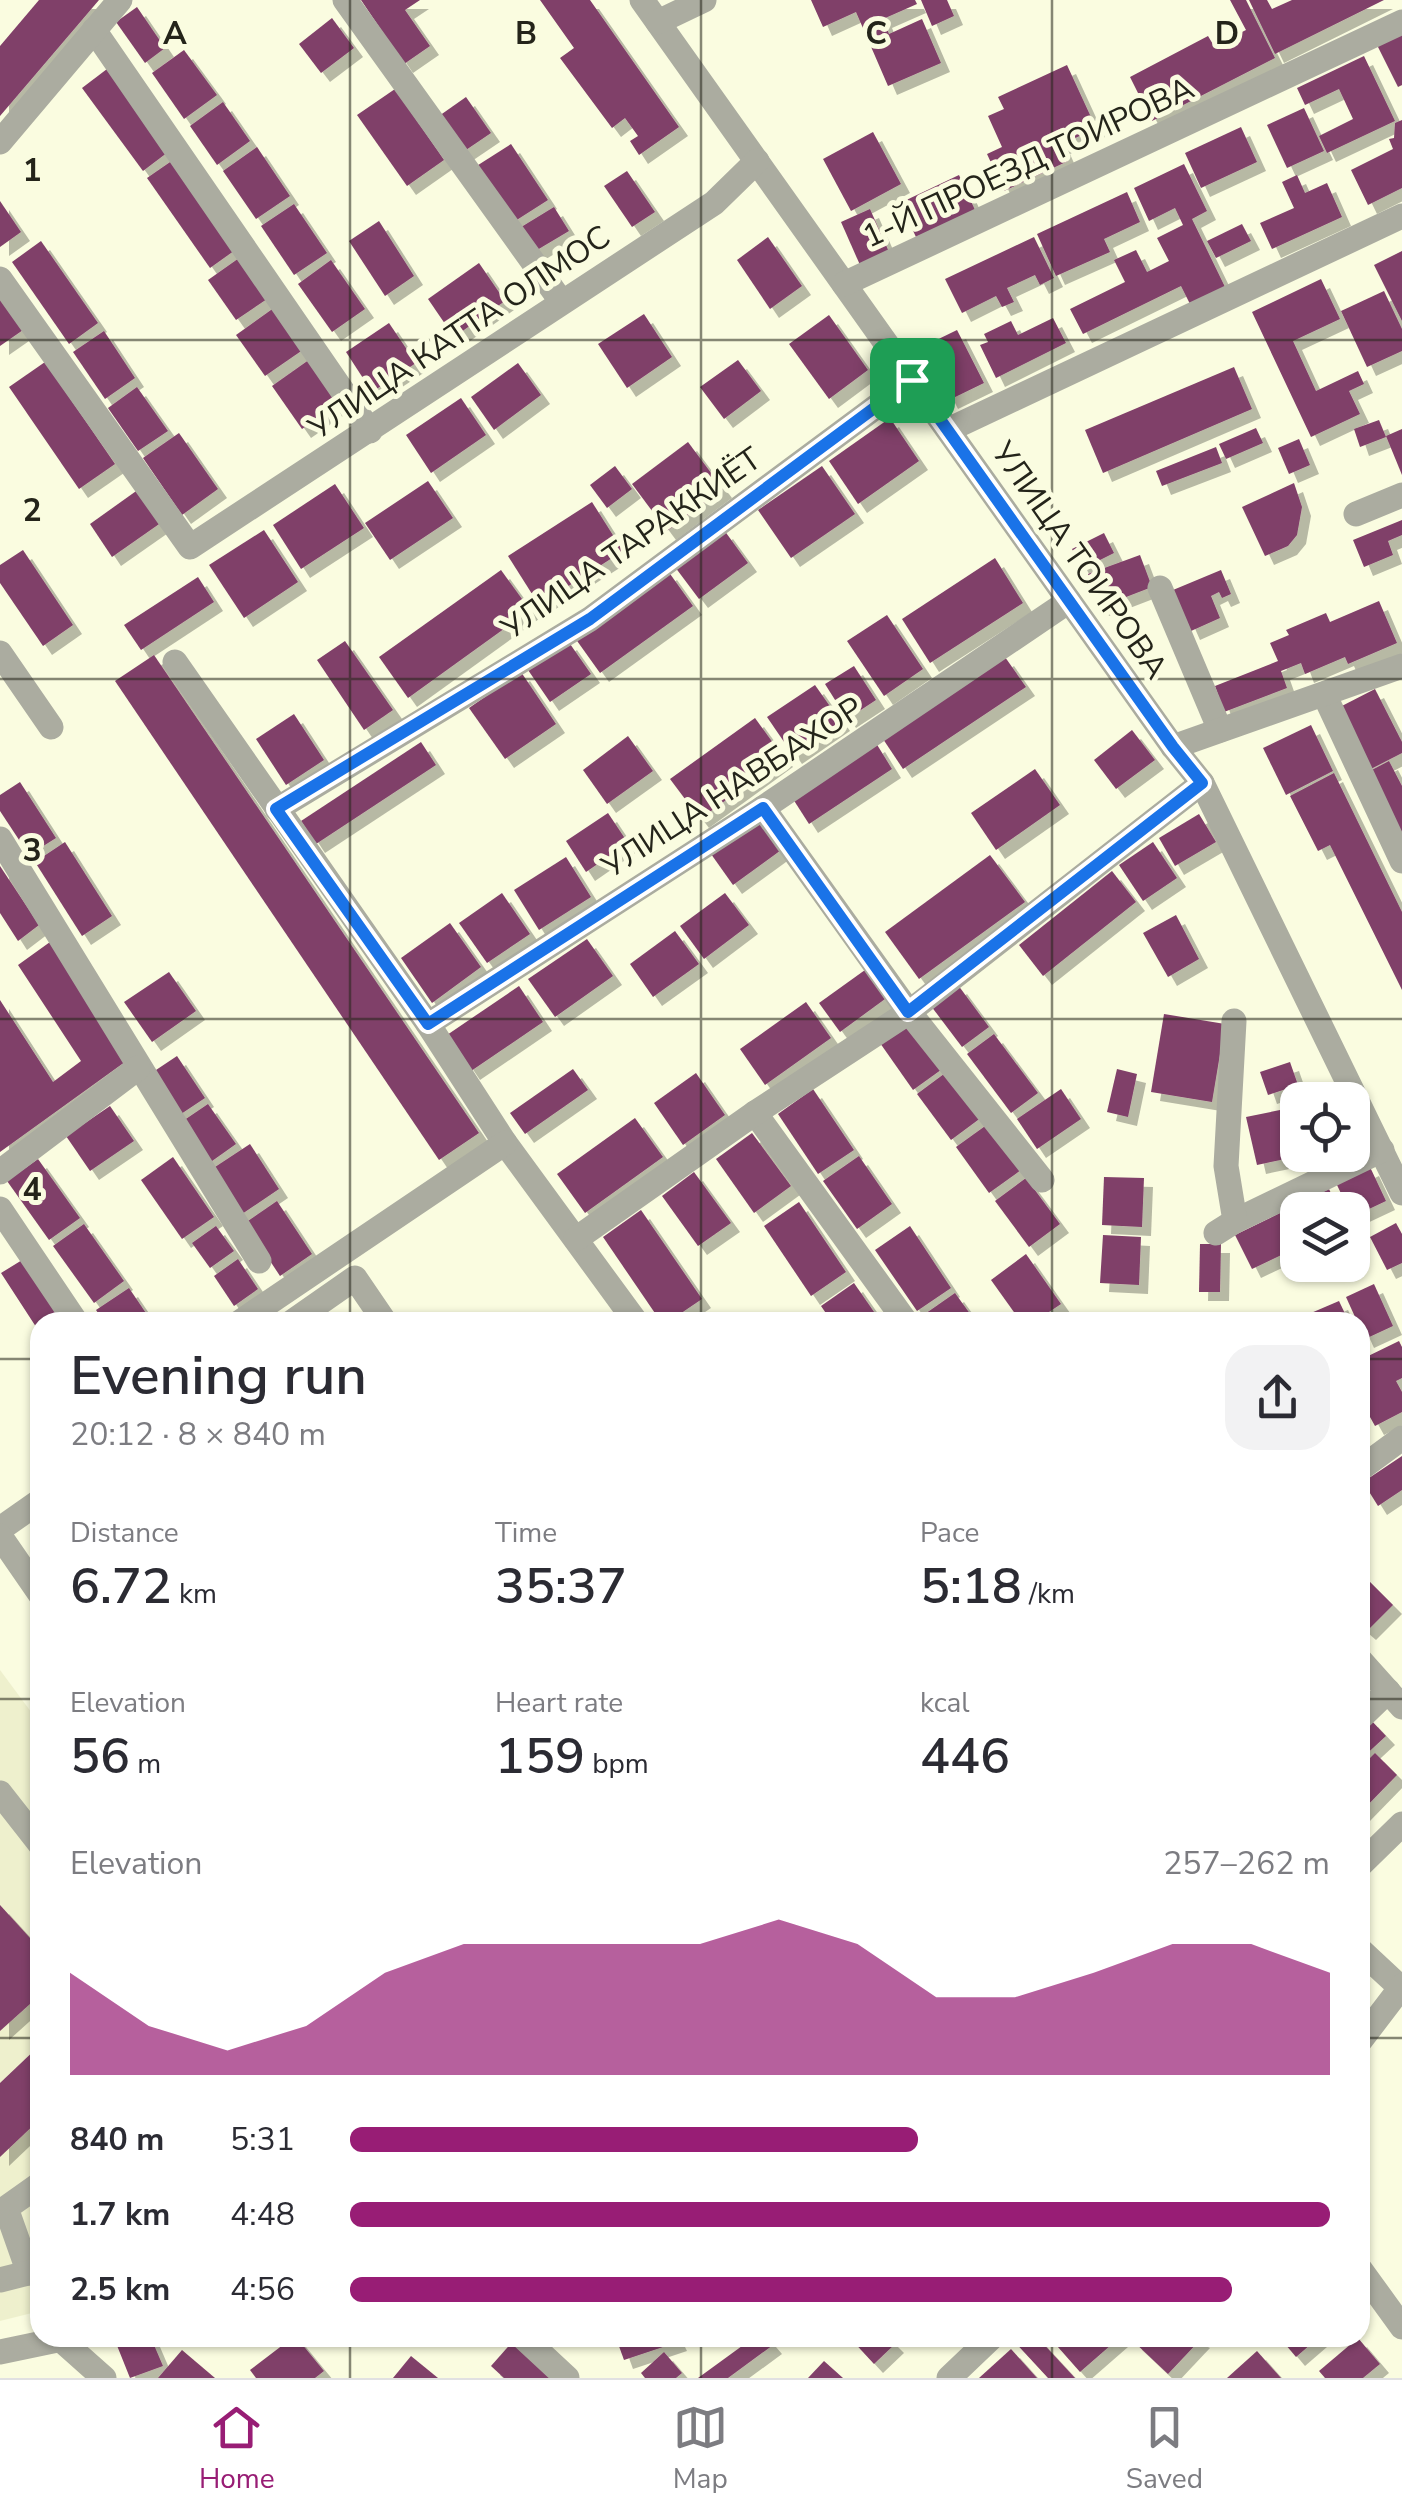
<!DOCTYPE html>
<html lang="en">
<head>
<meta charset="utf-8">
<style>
	body { margin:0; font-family:"Nunito Sans",sans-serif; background:#f2f2f3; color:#2b2b33; height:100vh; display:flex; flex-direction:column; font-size:38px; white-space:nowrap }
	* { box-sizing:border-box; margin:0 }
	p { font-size:32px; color:#7c7c81 }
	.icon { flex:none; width:55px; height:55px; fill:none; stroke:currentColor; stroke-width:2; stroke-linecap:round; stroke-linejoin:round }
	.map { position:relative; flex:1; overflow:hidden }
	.drawer { position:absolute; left:30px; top:1312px; width:1340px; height:1035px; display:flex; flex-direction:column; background:#fff; border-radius:30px; box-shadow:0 2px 8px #0004 }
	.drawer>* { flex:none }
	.controls { position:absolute; left:1280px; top:1082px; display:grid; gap:20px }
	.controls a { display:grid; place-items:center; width:90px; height:90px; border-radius:20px; background:#fff; box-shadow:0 2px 8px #0004; font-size:50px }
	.pin { position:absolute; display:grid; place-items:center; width:85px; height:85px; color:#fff; margin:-42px; border-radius:20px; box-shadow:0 5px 15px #0006 }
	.round { display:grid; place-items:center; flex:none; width:105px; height:105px; border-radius:30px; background:#f2f2f3 }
	.headline { display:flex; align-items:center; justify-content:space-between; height:170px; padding:0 40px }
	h1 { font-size:55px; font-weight:600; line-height:75px }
	.metrics { display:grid; grid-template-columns:repeat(3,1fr); gap:15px; height:170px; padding:10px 40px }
	.metrics div { display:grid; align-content:center }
	.metrics b { font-size:50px; font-weight:600 }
	.metrics small { font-size:28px; font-weight:400 }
	.metrics p { font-size:28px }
	.chart { height:280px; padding:20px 40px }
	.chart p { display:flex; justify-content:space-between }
	.chart svg { width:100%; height:180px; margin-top:10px; fill:#981d75; opacity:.7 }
	ul { padding:0 40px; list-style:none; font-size:32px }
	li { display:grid; grid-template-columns:160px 120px 1fr; align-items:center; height:75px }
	li i { height:25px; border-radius:12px; background:#981d75 }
	.tab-bar { display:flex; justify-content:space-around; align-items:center; height:140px; border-top:2px solid #e1e1e2; background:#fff; font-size:28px; color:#7c7c81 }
	.tab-bar a { display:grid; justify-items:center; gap:5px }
	.tab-bar .selected { color:#981d75 }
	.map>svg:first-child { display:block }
	.built { fill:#eef0cd }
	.building { fill:#803f69; filter:url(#shadow) }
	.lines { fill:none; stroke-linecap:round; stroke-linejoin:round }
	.minor { stroke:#abaca0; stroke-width:25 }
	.route-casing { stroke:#fff; stroke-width:20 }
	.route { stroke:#1a73e8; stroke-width:12 }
	.grid { fill:none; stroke:#24241a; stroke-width:2.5; stroke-opacity:0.55 }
	.labels { text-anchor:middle; stroke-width:10; stroke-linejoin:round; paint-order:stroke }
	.street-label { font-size:32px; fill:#24241a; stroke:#fafce0 }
	.grid-label { font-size:32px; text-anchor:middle; font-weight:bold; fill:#24241a; stroke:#fafce0; stroke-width:10; stroke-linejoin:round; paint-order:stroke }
</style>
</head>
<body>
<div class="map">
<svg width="1402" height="2378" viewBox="0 0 1402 2378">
	<defs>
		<filter id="shadow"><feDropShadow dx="9" dy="9" stdDeviation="0" flood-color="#0004"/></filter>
	</defs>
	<rect width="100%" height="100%" fill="#fafce0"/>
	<path class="built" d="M0,1670l40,54v587l-40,10z"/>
	<g class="building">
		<path d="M39,0h60l-99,116v-70z"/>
		<path d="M361,0h59l-15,10 25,36 -26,18z"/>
		<path d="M540,0h50l89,127 -40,28 -9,-14 8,-5 -13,-18 -13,10 -52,-70 14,-10z"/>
		<path d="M811,0h104l2,4 -34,15 6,15 33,-15 19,44 -53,23 -32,-74 -33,15z"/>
		<path d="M921,0h26l7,16 -22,10z"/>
		<path d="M1230,0h16l29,58 -123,63 -22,-44 78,-41 6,10 32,-16z"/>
		<path d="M1249,0h18l5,9 20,-9h92l-109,54z"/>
		<path d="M137,7l28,41 -20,15 -29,-41z"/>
		<path d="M332,18l22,30 -33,25 -22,-29z"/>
		<path d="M1402,32v53l-4,2 -21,-42z"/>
		<path d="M184,50l33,45 -33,24 -32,-46z"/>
		<path d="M1364,56l31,65 -68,32 -8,-17 34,-17 -14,-30 -34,16 -8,-17z"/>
		<path d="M1067,65l29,63 -35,17 7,16 -64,30 -17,-37 15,-7 -14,-31 16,-7 -6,-12z"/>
		<path d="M107,69l61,83 -25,19 -61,-83z"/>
		<path d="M395,89l49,71 -37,26 -50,-71z"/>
		<path d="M466,97l25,36 -28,19 -24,-36z"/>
		<path d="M223,102l27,39 -33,24 -27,-39z"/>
		<path d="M1304,108l20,43 -37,17 -20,-43z"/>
		<path d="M1402,120v68l-34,17 -17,-35 42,-21 -4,-10 5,-1 1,-15z"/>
		<path d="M1241,127l16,35 -56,26 -16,-35z"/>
		<path d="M873,132l28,52 -50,27 -28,-52z"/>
		<path d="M511,144l37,56 -36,23 -37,-56z"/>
		<path d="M257,147l33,49 -34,23 -33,-48z"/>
		<path d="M176,158l62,90 -28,20 -63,-90z"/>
		<path d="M1184,164l23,47 -15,8 33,68 -35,17 -9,-18 -98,48 -13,-25 55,-27 -11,-22 22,-10 11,22 22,-11 -12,-23 26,-13 -8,-17 -26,13 -15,-33z"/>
		<path d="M627,171l28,41 -23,15 -28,-41z"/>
		<path d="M959,175l16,35 -59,27 -16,-34z"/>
		<path d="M1297,175l8,18 22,-10 15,34 -70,32 -12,-26 34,-15 -12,-26z"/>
		<path d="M1127,192l13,30 -36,17 6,13 -54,24 -19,-42z"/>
		<path d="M0,201l21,31 -21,15z"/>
		<path d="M294,204l33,49 -33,22 -33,-49z"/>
		<path d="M554,207l15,24 -37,22 -14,-24z"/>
		<path d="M870,209l19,43 -29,13 -19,-43z"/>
		<path d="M379,221l35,55 -29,20 -36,-55z"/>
		<path d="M1242,224l9,17 -35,17 -9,-17z"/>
		<path d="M768,237l34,49 -32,23 -33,-49z"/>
		<path d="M1034,237l20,41 -14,7 -5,-10 -28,13 7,14 -12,5 -6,-11 -34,17 -17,-34z"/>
		<path d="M41,241l57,82 -29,21 -57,-82z"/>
		<path d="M1402,251v70l-28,-56z"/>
		<path d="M242,256l28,41 -34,23 -28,-40z"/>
		<path d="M331,260l34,49 -33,23 -34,-48z"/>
		<path d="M479,263l26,38 -51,36 -26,-38z"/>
		<path d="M1321,279l19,40 -47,22 23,50 42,-20 6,13 -15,7 11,23 -49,23 -59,-125z"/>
		<path d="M1384,291l18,38v22l-35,16 -26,-56z"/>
		<path d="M0,296l23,34 -23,16z"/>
		<path d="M278,305l29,42 -42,29 -29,-41z"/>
		<path d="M644,314l28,43 -45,31 -29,-44z"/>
		<path d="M829,315l39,55 -39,29 -40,-55z"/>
		<path d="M1053,318l13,25 -70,35 -16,-33 8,-3 -4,-8 27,-13 7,14z"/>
		<path d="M389,323l27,40 -44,29 -26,-40z"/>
		<path d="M957,330l27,53 -35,17 -12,-24 13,-7 -5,-11 -20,10 -9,-18z"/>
		<path d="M104,331l31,47 -30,21 -32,-47z"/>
		<path d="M313,357l31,43 -42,29 -30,-43z"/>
		<path d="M738,360l23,31 -37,28 -24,-32z"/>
		<path d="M45,362l70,102 -36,25 -70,-102z"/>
		<path d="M518,363l23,32 -47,35 -23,-33z"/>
		<path d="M1234,367l18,42 -149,64 -18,-43z"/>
		<path d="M137,387l31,44 -30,20 -30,-43z"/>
		<path d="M461,398l25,37 -55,38 -25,-38z"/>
		<path d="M890,418l29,43 -61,43 -29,-43z"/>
		<path d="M1379,420l7,17 -26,10 -6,-18z"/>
		<path d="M1256,428l7,15 -37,16 -7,-15z"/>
		<path d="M1402,429v46l-16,-39z"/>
		<path d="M179,433l39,56 -36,26 -39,-57z"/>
		<path d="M1299,439l11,26 -21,9 -11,-26z"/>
		<path d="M688,442l35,47 -56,42 -35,-47z"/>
		<path d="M1216,447l6,16 -60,23 -6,-15z"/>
		<path d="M615,466l17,23 -25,19 -17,-23z"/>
		<path d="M822,466l33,48 -64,44 -33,-48z"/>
		<path d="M428,481l25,37 -63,42 -25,-37z"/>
		<path d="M1294,483l8,24 -5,28 -9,11 -23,10 -23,-49z"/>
		<path d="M335,484l29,44 -63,41 -28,-44z"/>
		<path d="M139,489l23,33 -50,35 -22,-33z"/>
		<path d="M592,502l31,49 -84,54 -31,-49z"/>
		<path d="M1402,520v15l-14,6 5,14 -29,12 -11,-27z"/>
		<path d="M264,530l34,52 -54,36 -35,-53z"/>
		<path d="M724,530l24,33 -49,36 -24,-32z"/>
		<path d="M1104,533l10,20 -32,16 -10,-20z"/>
		<path d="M23,550l50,75 -30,21 -43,-63v-18z"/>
		<path d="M1140,555l12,32 -52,20 -12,-33z"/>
		<path d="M995,558l28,45 -93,60 -28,-44z"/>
		<path d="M501,570l29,40 -122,88 -29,-41z"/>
		<path d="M1221,570l10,24 -9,4 -3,-6 -8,4 9,22 -29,13 -18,-41z"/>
		<path d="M668,571l25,35 -93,67 -25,-35z"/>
		<path d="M198,577l16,25 -73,48 -17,-25z"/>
		<path d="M1379,601l18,42 -49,21 -3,-7 -40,17 -4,-11 -20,8 6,17 -63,24 -9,-26 63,-25 -8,-18 19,-8 -3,-5 40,-17 4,9z"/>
		<path d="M887,615l36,54 -39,27 -37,-55z"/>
		<path d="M345,641l48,69 -29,20 -47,-70z"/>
		<path d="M568,641l23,33 -41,28 -22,-32z"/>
		<path d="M154,655l325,478 -40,27 -324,-479z"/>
		<path d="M1005,657l21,30 -123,82 -20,-30z"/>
		<path d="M854,666l22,34 -29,19 -22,-35z"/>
		<path d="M521,672l35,52 -51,35 -36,-51z"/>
		<path d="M815,685l26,37 -48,33 -26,-38z"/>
		<path d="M1375,689l27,53v11l-35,18 -31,-62z"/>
		<path d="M294,714l30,46 -38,25 -30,-46z"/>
		<path d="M755,718l29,40 -84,61 -30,-40z"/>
		<path d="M1311,725l22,46 -47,24 -23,-47z"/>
		<path d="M1132,730l23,30 -39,29 -22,-29z"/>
		<path d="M628,736l25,35 -46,33 -24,-34z"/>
		<path d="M421,742l15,23 -120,79 -15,-23z"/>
		<path d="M876,743l16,26 -83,55 -16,-25z"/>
		<path d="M1389,761l13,25v53l-34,-67z"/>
		<path d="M1035,769l25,36 -64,45 -25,-37z"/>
		<path d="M1334,773l68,139v78l-72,-145 -12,6 -28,-55z"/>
		<path d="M20,782l36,56 -27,17 -29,-44v-16z"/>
		<path d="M608,813l20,30 -42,29 -20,-31z"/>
		<path d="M1199,814l17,28 -41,24 -16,-28z"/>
		<path d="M766,815l22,30 -55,40 -22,-31z"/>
		<path d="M65,842l47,74 -30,20 -47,-74z"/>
		<path d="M1153,842l24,36 -34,23 -24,-36z"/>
		<path d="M990,855l35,47 -106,77 -34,-47z"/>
		<path d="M566,857l25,40 -52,33 -25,-40z"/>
		<path d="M0,866l39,59 -21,16 -18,-28z"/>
		<path d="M1112,871l24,31 -93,74 -24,-31z"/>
		<path d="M502,893l28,41 -43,29 -28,-40z"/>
		<path d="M725,893l24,32 -45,34 -24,-33z"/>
		<path d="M1176,915l23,44 -31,18 -25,-44z"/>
		<path d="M450,923l31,44 -49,36 -31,-45z"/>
		<path d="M675,931l24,33 -46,33 -23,-33z"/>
		<path d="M587,939l26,37 -58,41 -27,-38z"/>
		<path d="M50,942l79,117 -129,93v-152l53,82 28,-21 -63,-96z"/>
		<path d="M865,970l20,29 -45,33 -21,-29z"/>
		<path d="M169,972l27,39 -44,31 -28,-40z"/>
		<path d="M958,985l31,42 -27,20 -31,-41z"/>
		<path d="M519,986l24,36 -72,49 -24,-36z"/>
		<path d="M806,1002l25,36 -66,47 -25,-36z"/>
		<path d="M1164,1014l61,10 -13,78 -61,-10z"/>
		<path d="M911,1020l34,47 -32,23 -33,-47z"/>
		<path d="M994,1034l44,59 -27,20 -44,-59z"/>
		<path d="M177,1056l28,42 -30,20 -28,-42z"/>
		<path d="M1290,1062l8,23 -30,10 -8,-23z"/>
		<path d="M573,1069l15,21 -63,44 -15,-21z"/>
		<path d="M1117,1069l20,5 -9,43 -21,-5z"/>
		<path d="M948,1071l34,46 -31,23 -34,-46z"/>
		<path d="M696,1073l29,42 -42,30 -29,-42z"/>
		<path d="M813,1089l41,61 -36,24 -40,-60z"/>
		<path d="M1061,1089l20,30 -44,30 -20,-30z"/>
		<path d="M208,1104l28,40 -31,22 -28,-41z"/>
		<path d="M110,1106l24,35 -44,30 -24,-35z"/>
		<path d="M1280,1110l10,48 -33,7 -11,-48z"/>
		<path d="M635,1118l28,39 -78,56 -28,-39z"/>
		<path d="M988,1124l33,46 -32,23 -33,-46z"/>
		<path d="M752,1133l39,53 -37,27 -38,-54z"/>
		<path d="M250,1144l29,45 -40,27 -30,-45z"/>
		<path d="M859,1156l33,48 -35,25 -34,-48z"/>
		<path d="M173,1157l41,60 -32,22 -41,-59z"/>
		<path d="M38,1159l42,59 -31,22 -42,-59z"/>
		<path d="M1370,1167l16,34 -34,16v-7h-3l-13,-27z"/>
		<path d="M694,1172l37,51 -33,23 -36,-50z"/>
		<path d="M1104,1177l40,1 -2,49 -40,-2z"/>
		<path d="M1026,1178l34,46 -31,23 -34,-46z"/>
		<path d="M1329,1189l10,21h-41v37l-46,22 -17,-34z"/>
		<path d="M277,1201l35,53 -32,22 -35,-53z"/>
		<path d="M799,1202l47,70 -35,24 -47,-70z"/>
		<path d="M641,1210l61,89 -34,23h-7l-58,-85z"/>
		<path d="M1396,1223l6,11v29l-15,7 -17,-33z"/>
		<path d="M84,1224l40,57 -30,22 -41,-57z"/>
		<path d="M216,1226l18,25 -24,17 -18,-25z"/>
		<path d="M910,1226l41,62 -34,23 -42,-61z"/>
		<path d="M1103,1235l38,2 -2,48 -39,-2z"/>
		<path d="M1200,1244h21l-1,48h-21z"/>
		<path d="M1026,1254l35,50 -27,18h-13l-30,-42z"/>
		<path d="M27,1257l42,65h-29v11l-39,-60z"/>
		<path d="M238,1259l20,30 -24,17 -20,-30z"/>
		<path d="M854,1283l27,39h-49l-11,-16z"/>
		<path d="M1374,1284l19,42 -28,13 -19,-42z"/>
		<path d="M129,1288l23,34h-48l-8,-12z"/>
		<path d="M955,1293l21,29h-50l-4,-6z"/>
		<path d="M1339,1301l10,21h-59z"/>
		<path d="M1399,1341l3,6v31l-6,3 6,11v20l-27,14 -15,-27v-39z"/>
		<path d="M1402,1456v34l-24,16 -15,-24z"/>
		<path d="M1360,1572l33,33 -26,26 -7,-6z"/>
		<path d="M1369,1718l17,18 -26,24v-34z"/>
		<path d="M1375,1753l22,22 -37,38v-45z"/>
		<path d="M0,1905l40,44v46l-40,36z"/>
		<path d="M40,2045v74l-40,38v-74z"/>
		<path d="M128,2338h23l12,28 -33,12 -14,-35z"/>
		<path d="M292,2338h5l27,33 -9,7h-59l-6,-8z"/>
		<path d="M616,2338h60l2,4 -54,18z"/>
		<path d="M753,2338h14l6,7 -45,33h-30z"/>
		<path d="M850,2338h39l6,6 -21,20z"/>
		<path d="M1011,2338h27l37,40h-27z"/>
		<path d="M1050,2338h69l-39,34z"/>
		<path d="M1136,2338h63l2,1 -33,35 -35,-33z"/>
		<path d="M1280,2338h38l-22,19z"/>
		<path d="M1358,2338l22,26 -17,14h-38l-6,-7z"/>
		<path d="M514,2340l36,38h-46l-13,-12z"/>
		<path d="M1011,2349l26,29h-58z"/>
		<path d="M182,2350l33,28h-57z"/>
		<path d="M1257,2351l24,27h-54z"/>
		<path d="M664,2352l18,21 -6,5h-31l-4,-5z"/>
		<path d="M411,2356l27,22h-45z"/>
		<path d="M824,2361l19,17h-35z"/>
	</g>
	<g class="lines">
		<g class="minor">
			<path d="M345,0l216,301"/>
			<path d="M642,0l531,747 29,36 200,410"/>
			<path d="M658,22l46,-22"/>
			<path d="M94,30l276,401"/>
			<path d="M0,142l120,-142"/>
			<path d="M0,279l190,268 524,-344 43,-42"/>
			<path d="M844,284l558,-262"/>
			<path d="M948,430l454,-214"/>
			<path d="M1356,514l46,-19"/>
			<path d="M1160,588l60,142"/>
			<path d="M0,653l51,74"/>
			<path d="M175,662l253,362 77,119 131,179"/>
			<path d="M1324,694l78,167"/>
			<path d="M1173,747l229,-81"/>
			<path d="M763,808l146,204 133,168"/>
			<path d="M277,809l313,-190 322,-239"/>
			<path d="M0,839l259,422"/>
			<path d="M428,1024l335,-216 306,-207"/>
			<path d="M755,1113l151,209"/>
			<path d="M0,1172l138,-104"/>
			<path d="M0,1209l76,113"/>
			<path d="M1235,1221l147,-71"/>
			<path d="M1216,1233l19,-12 -9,-55 8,-145"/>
			<path d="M576,1239l179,-126 154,-101 293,-229"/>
			<path d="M240,1322l265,-179"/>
			<path d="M292,1322l63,-44 30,44"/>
			<path d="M1360,1469l42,-31"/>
			<path d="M0,1529l40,-28"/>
			<path d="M0,1536l40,58"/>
			<path d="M1360,1660l42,47"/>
			<path d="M1360,1718l28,-27"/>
			<path d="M0,1793l40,51"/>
			<path d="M1360,1865l42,-41"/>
			<path d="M1360,1950l41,38"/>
			<path d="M1360,2041l42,-55"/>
			<path d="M1360,2269l42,58"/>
			<path d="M29,2273l-23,-65 34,-24"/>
			<path d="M0,2280l40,-10"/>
			<path d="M524,2338l43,40"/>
			<path d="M60,2339l44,39"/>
			<path d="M0,2352l67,-14"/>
			<path d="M949,2378l42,-40"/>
		</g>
	</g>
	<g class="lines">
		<defs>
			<path id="route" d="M912,380l261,367 29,36 -294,229 -145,-204 -335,216 -152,-215 314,-190z"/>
		</defs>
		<use href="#route" class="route-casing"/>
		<use href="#route" class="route"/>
	</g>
	<path class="grid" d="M350,0v1322M701,0v1322M1052,0v1322M0,340h1402M0,679h1402M0,1019h1402M0,1359h40M1360,1359h42M0,1699h40M1360,1699h42M0,2038h40M1360,2038h42M350,2338v40M701,2338v40M1052,2338v40"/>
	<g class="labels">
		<g class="street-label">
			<text transform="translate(1028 162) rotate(-25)" y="11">1-Й ПРОЕЗД ТОИРОВА</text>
			<text transform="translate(459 332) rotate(-34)" y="11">УЛИЦА КАТТА ОЛМОС</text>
			<text transform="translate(631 543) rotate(-35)" y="11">УЛИЦА ТАРАККИЁТ</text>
			<text transform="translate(1080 560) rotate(55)" y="11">УЛИЦА ТОИРОВА</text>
			<text transform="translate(732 787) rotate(-33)" y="11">УЛИЦА НАВБАХОР</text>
		</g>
	</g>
	<g class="grid-label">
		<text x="175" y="44">A</text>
		<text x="526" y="44">B</text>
		<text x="876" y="44">C</text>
		<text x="1227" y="44">D</text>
		<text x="32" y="181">1</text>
		<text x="32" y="521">2</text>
		<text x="32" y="861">3</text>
		<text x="32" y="1200">4</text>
	</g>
</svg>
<div class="controls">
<a><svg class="icon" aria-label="locate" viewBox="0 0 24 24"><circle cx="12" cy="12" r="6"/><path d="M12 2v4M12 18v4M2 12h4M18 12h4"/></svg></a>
<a><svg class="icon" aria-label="layers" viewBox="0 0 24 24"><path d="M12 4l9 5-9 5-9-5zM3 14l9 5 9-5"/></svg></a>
</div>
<div class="pin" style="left:912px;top:380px;background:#1e9e55"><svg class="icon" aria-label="arrive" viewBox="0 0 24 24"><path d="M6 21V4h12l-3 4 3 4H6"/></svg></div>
<section class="drawer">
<div class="headline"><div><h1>Evening run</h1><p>20:12 · 8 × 840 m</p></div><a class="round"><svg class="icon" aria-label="share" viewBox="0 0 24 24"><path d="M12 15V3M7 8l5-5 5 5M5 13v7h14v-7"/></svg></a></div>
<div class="metrics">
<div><p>Distance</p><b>6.72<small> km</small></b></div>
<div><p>Time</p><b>35:37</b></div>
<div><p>Pace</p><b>5:18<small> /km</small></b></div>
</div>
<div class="metrics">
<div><p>Elevation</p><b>56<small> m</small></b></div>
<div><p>Heart rate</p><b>159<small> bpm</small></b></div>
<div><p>kcal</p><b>446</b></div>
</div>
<div class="chart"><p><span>Elevation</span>257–262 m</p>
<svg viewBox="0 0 160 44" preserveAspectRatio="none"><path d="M0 44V19L10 32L20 38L30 32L40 19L50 12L60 12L70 12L80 12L90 6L100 12L110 25L120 25L130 19L140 12L150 12L160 19V44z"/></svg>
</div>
<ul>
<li><b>840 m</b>5:31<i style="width:58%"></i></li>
<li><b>1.7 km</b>4:48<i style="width:100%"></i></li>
<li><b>2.5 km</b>4:56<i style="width:90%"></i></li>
</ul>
</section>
</div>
<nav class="tab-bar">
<a class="selected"><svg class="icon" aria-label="home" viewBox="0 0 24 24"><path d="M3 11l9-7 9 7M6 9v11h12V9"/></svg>Home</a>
<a><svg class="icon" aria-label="map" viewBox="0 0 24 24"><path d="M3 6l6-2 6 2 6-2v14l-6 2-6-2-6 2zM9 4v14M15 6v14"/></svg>Map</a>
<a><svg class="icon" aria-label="saved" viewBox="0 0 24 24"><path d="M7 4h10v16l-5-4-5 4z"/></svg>Saved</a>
</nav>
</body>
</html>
